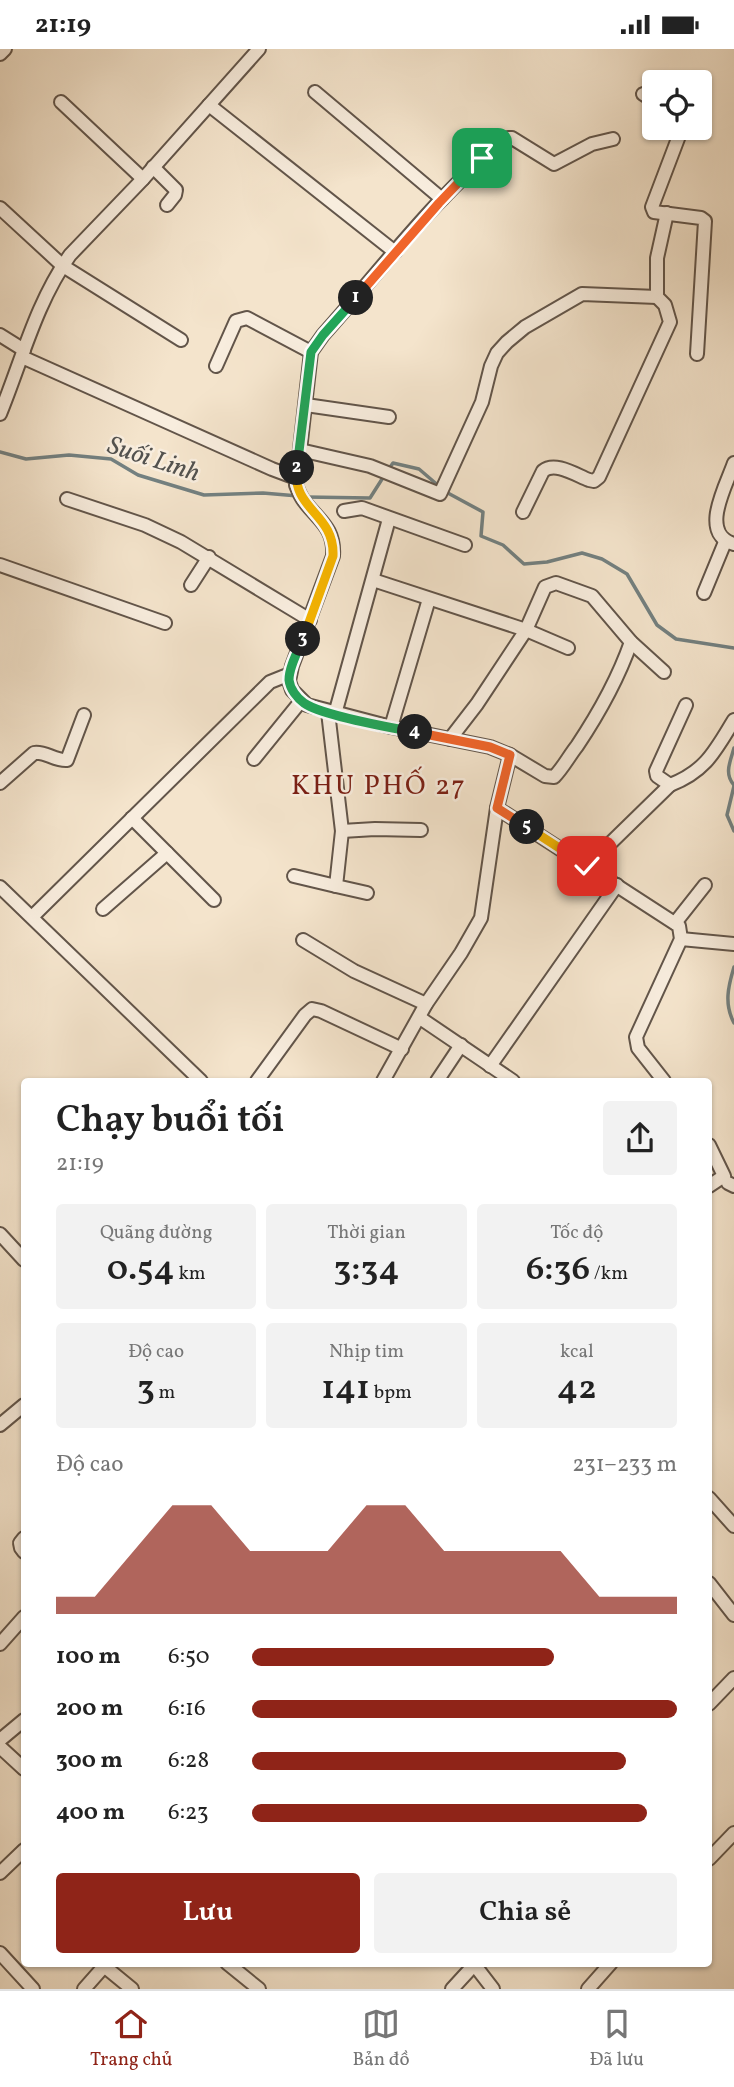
<!DOCTYPE html>
<html lang="vi">
<head>
<meta charset="utf-8">
<style>
	body { margin:0; font-family:Vollkorn,serif; background:#f2f2f2; color:#222; height:100vh; display:flex; flex-direction:column; font-size:26px; white-space:nowrap }
	* { box-sizing:border-box; margin:0 }
	p { font-size:23px; color:#767676 }
	.icon { flex:none; width:38px; height:38px; fill:none; stroke:currentColor; stroke-width:2; stroke-linecap:round; stroke-linejoin:round }
	.map { position:relative; flex:1; overflow:hidden }
	.sheet { position:absolute; left:21px; top:1029px; width:691px; height:889px; display:flex; flex-direction:column; background:#fff; border-radius:7px; box-shadow:0 2px 5px #0004 }
	.sheet>* { flex:none }
	.controls { position:absolute; left:642px; top:21px; display:grid; gap:14px }
	.controls a { display:grid; place-items:center; width:70px; height:70px; border-radius:7px; background:#fff; box-shadow:0 2px 5px #0004; font-size:35px }
	.pin { position:absolute; display:grid; place-items:center; width:60px; height:60px; color:#fff; margin:-30px; border-radius:14px; box-shadow:0 4px 10px #0006 }
	.km { position:absolute; width:35px; height:35px; margin:-18px; border-radius:50%; background:#222; color:#fff; font-size:19px; line-height:35px; text-align:center }
	.round { display:grid; place-items:center; flex:none; width:74px; height:74px; border-radius:7px; background:#f2f2f2 }
	.summary { display:flex; align-items:center; justify-content:space-between; height:119px; padding:0 35px }
	h1 { font-size:38px; font-weight:600; line-height:52px }
	.metrics { display:grid; grid-template-columns:repeat(3,1fr); gap:10px; height:119px; padding:7px 35px }
	.metrics div { display:grid; align-content:center; border-radius:7px; background:#f2f2f2; text-align:center }
	.metrics b { font-size:35px; font-weight:600 }
	.metrics small { font-size:19px; font-weight:400 }
	.metrics p { font-size:19px }
	.chart { height:196px; padding:14px 35px }
	.chart p { display:flex; justify-content:space-between }
	.chart svg { width:100%; height:126px; margin-top:7px; fill:#8f2418; opacity:.7 }
	.action { display:flex; gap:14px; margin-top:auto; padding:14px 35px }
	.action a { flex:1; height:80px; border-radius:7px; background:#8f2418; color:#fff; font-size:28px; font-weight:600; line-height:80px; text-align:center }
	.action a+a { background:#f2f2f2; color:#222 }
	ul { padding:0 35px; list-style:none; font-size:23px }
	li { display:grid; grid-template-columns:112px 84px 1fr; align-items:center; height:52px }
	li i { height:18px; border-radius:9px; background:#8f2418 }
	.status { display:flex; justify-content:space-between; align-items:center; height:49px; padding:0 35px; background:#fff; direction:ltr }
	.status svg { height:19px; fill:currentColor }
	.menu { display:flex; justify-content:space-around; align-items:center; height:98px; border-top:2px solid #e0e0e0; background:#fff; font-size:19px; color:#767676 }
	.menu a { display:grid; justify-items:center; gap:4px }
	.menu .current { color:#8f2418 }
	.map>svg:first-child { display:block }
	.lines { fill:none; stroke-linecap:round; stroke-linejoin:round }
	.stream { stroke:#738080; stroke-width:3.5 }
	.minor-casing { stroke:#62554a; stroke-width:16 }
	.minor { stroke:#f8edde; stroke-width:12 }
	.split-1-casing { stroke:#fff; stroke-width:14 }
	.split-2-casing { stroke:#fff; stroke-width:14 }
	.split-3-casing { stroke:#fff; stroke-width:14 }
	.split-4-casing { stroke:#fff; stroke-width:14 }
	.split-5-casing { stroke:#fff; stroke-width:14 }
	.split-6-casing { stroke:#fff; stroke-width:14 }
	.split-1 { stroke:#f0652b; stroke-width:9 }
	.split-2 { stroke:#22a559; stroke-width:9 }
	.split-3 { stroke:#f5b400; stroke-width:9 }
	.split-4 { stroke:#22a559; stroke-width:9 }
	.split-5 { stroke:#f0652b; stroke-width:9 }
	.split-6 { stroke:#f5b400; stroke-width:9 }
	.labels { text-anchor:middle; stroke-width:5; stroke-linejoin:round; paint-order:stroke }
	.water-label { font-size:26px; font-style:italic; fill:#53524f; stroke:#f8edde }
	.quarter-label { font-size:28px; letter-spacing:2px; fill:#7a1f14; stroke:#f8edde }
</style>
</head>
<body>
<div class="status"><b>21:19</b><svg viewBox="0 0 49 12"><path d="M0 12V9h3v3zM5 12V6h3v6zM10 12V3h3v9zM15 12V0h3v12zM26 1h20v11H26zM47 4h2v5h-2z"/></svg></div>
<div class="map">
<svg width="734" height="1940" viewBox="0 0 734 1940">
	<rect width="100%" height="100%" fill="#f4e4cc"/>
	<filter id="stains"><feTurbulence type="fractalNoise" baseFrequency=".00286" numOctaves="4"/><feColorMatrix values="0 0 0 0 .2 0 0 0 0 .09 0 0 0 0 .02 0 0 0 .5 -.17"/></filter>
	<radialGradient id="worn" r=".72"><stop offset=".6" stop-color="#630" stop-opacity="0"/><stop offset="1" stop-color="#630" stop-opacity=".3"/></radialGradient>
	<g class="lines">
		<g class="stream">
			<path d="M0,403l26,7 43,-4 42,4 27,16 66,20 59,-2 35,3"/>
			<path d="M388,421l5,-7 26,6 21,18"/>
			<path d="M446,443l37,20 -2,24 22,9 21,19 23,-2 35,-9 20,6 25,15 30,51 19,14 58,9"/>
			<path d="M306,448l64,1 14,-22"/>
			<path d="M734,699c-4,14 -10,26 0,37"/>
			<path d="M734,737l-7,29 7,16"/>
			<path d="M734,918c-6,20 -10,37 0,56"/>
		</g>
		<defs>
			<g id="minor">
				<path d="M0,5l5,-5"/>
				<path d="M315,43l127,107"/>
				<path d="M643,45l11,7"/>
				<path d="M61,53l82,77"/>
				<path d="M209,56l186,147"/>
				<path d="M682,79l-30,79 2,5 47,6 4,3 -8,133"/>
				<path d="M153,118l23,23 -1,5 -8,10"/>
				<path d="M0,159l63,58 118,74"/>
				<path d="M0,286l24,15"/>
				<path d="M22,308l250,112 24,9"/>
				<path d="M216,317l20,-45 11,-3 64,34"/>
				<path d="M306,356l83,12"/>
				<path d="M0,365c22,-54 36,-111 70,-159l73,-76 116,-130"/>
				<path d="M300,401l70,16 70,28 42,-92 9,-36 6,-13 10,-11 18,-15 57,-33 75,3"/>
				<path d="M734,414c-7,21 -36,71 0,81"/>
				<path d="M67,450l78,26 36,17 129,78"/>
				<path d="M344,462l18,-3 103,37"/>
				<path d="M523,463l20,-41c12,-10 33,4 46,9l5,1 5,-4 71,-155 -5,-17 -8,-8v-39l10,-45"/>
				<path d="M0,516l165,58"/>
				<path d="M373,531l153,50 42,18"/>
				<path d="M191,536l18,-28"/>
				<path d="M704,544l21,-51"/>
				<path d="M328,663l14,119 33,-2 46,1"/>
				<path d="M335,665l54,-195"/>
				<path d="M391,678l38,-128"/>
				<path d="M450,690l27,-35 49,-74 19,-43 11,-4 36,13 39,46 33,30"/>
				<path d="M510,706l35,21 9,1c9,-9 15,-21 23,-31 22,-33 41,-67 54,-104"/>
				<path d="M254,710l47,-58"/>
				<path d="M0,734l34,-30c11,-2 21,8 33,7l17,-45"/>
				<path d="M670,736c36,-14 45,-34 64,-65"/>
				<path d="M497,759l182,118 2,13 -45,98 2,11 26,33"/>
				<path d="M132,769l82,82"/>
				<path d="M342,782l-6,55 31,7"/>
				<path d="M587,817l83,-81 -13,-9 -1,-5 30,-66"/>
				<path d="M294,827l42,10"/>
				<path d="M0,838l201,194"/>
				<path d="M103,860l64,-56"/>
				<path d="M32,868l238,-235 20,-8"/>
				<path d="M675,874l30,-38"/>
				<path d="M681,890l53,5"/>
				<path d="M303,891l51,31 72,33"/>
				<path d="M420,969l93,63"/>
				<path d="M490,1017l127,-181"/>
				<path d="M257,1032l48,-66 7,-6 9,2 81,38"/>
				<path d="M383,1032l43,-77 35,-51 20,-35 16,-110 13,-53 -20,-8 -99,-20 -84,-22 -15,-15 -3,-9 3,-15 41,-110c2,-28 -14,-35 -29,-55 -4,-5 -6,-11 -8,-16l15,-133 12,-17c60,-67 114,-141 185,-197h4l42,26 38,-20 21,-5"/>
				<path d="M437,1032l24,-36"/>
				<path d="M709,1096l15,31 -15,10"/>
				<path d="M728,1134l6,3"/>
				<path d="M0,1185l24,26"/>
				<path d="M0,1376l24,-20"/>
				<path d="M709,1449l25,28"/>
				<path d="M24,1489l-4,5 1,5 3,4"/>
				<path d="M709,1534l25,32"/>
				<path d="M0,1595l24,-27"/>
				<path d="M709,1655l25,-26"/>
				<path d="M0,1691l24,-20"/>
				<path d="M0,1698l24,22"/>
				<path d="M709,1810l25,-26"/>
				<path d="M0,1824l24,-23"/>
				<path d="M0,1904l33,36"/>
				<path d="M227,1914l32,26"/>
				<path d="M473,1914l20,26"/>
				<path d="M104,1917l28,23"/>
				<path d="M84,1940l23,-26"/>
				<path d="M452,1940l22,-24"/>
				<path d="M588,1940l23,-26"/>
			</g>
		</defs>
		<use href="#minor" class="minor-casing"/>
		<use href="#minor" class="minor"/>
	</g>
	<g class="lines">
		<defs>
			<path id="split-1" d="M356,249l83,-95 43,-45"/>
			<path id="split-2" d="M297,419l14,-116 12,-17 33,-37"/>
			<path id="split-3" d="M297,419c-6,42 38,45 36,88l-30,83"/>
			<path id="split-4" d="M303,590c-5,12 -14,28 -14,41 1,9 8,18 15,23 17,12 88,25 111,29"/>
			<path id="split-5" d="M415,683l75,15 20,8 -13,53 30,19"/>
			<path id="split-6" d="M527,778l60,39"/>
		</defs>
		<use href="#split-1" class="split-1-casing"/>
		<use href="#split-2" class="split-2-casing"/>
		<use href="#split-3" class="split-3-casing"/>
		<use href="#split-4" class="split-4-casing"/>
		<use href="#split-5" class="split-5-casing"/>
		<use href="#split-6" class="split-6-casing"/>
		<use href="#split-1" class="split-1"/>
		<use href="#split-2" class="split-2"/>
		<use href="#split-3" class="split-3"/>
		<use href="#split-4" class="split-4"/>
		<use href="#split-5" class="split-5"/>
		<use href="#split-6" class="split-6"/>
	</g>
	<g class="labels">
		<g class="water-label">
			<text transform="translate(154 409) rotate(18)" y="9">Suối Linh</text>
		</g>
		<g class="quarter-label">
			<text x="379" y="745">KHU PHỐ 27</text>
		</g>
	</g>
	<rect width="100%" height="100%" filter="url(#stains)"/>
	<rect width="100%" height="100%" fill="url(#worn)"/>
</svg>
<div class="controls">
<a><svg class="icon" aria-label="locate" viewBox="0 0 24 24"><circle cx="12" cy="12" r="6"/><path d="M12 2v4M12 18v4M2 12h4M18 12h4"/></svg></a>
</div>
<div class="pin" style="left:482px;top:109px;background:#1e9e55"><svg class="icon" aria-label="arrive" viewBox="0 0 24 24"><path d="M6 21V4h12l-3 4 3 4H6"/></svg></div>
<div class="pin" style="left:587px;top:817px;background:#d93025"><svg class="icon" aria-label="check" viewBox="0 0 24 24"><path d="M5 12l5 5 9-10"/></svg></div>
<b class="km" style="left:356px;top:249px">1</b>
<b class="km" style="left:297px;top:419px">2</b>
<b class="km" style="left:303px;top:590px">3</b>
<b class="km" style="left:415px;top:683px">4</b>
<b class="km" style="left:527px;top:778px">5</b>
<section class="sheet">
<div class="summary"><div><h1>Chạy buổi tối</h1><p>21:19</p></div><a class="round"><svg class="icon" aria-label="share" viewBox="0 0 24 24"><path d="M12 15V3M7 8l5-5 5 5M5 13v7h14v-7"/></svg></a></div>
<div class="metrics">
<div><p>Quãng đường</p><b>0.54<small> km</small></b></div>
<div><p>Thời gian</p><b>3:34</b></div>
<div><p>Tốc độ</p><b>6:36<small> /km</small></b></div>
</div>
<div class="metrics">
<div><p>Độ cao</p><b>3<small> m</small></b></div>
<div><p>Nhịp tim</p><b>141<small> bpm</small></b></div>
<div><p>kcal</p><b>42</b></div>
</div>
<div class="chart"><p><span>Độ cao</span>231–233 m</p>
<svg viewBox="0 0 160 44" preserveAspectRatio="none"><path d="M0 44V38L10 38L20 22L30 6L40 6L50 22L60 22L70 22L80 6L90 6L100 22L110 22L120 22L130 22L140 38L150 38L160 38V44z"/></svg>
</div>
<ul>
<li><b>100 m</b>6:50<i style="width:71%"></i></li>
<li><b>200 m</b>6:16<i style="width:100%"></i></li>
<li><b>300 m</b>6:28<i style="width:88%"></i></li>
<li><b>400 m</b>6:23<i style="width:93%"></i></li>
</ul>
<div class="action"><a>Lưu</a><a>Chia sẻ</a></div>
</section>
</div>
<nav class="menu">
<a class="current"><svg class="icon" aria-label="home" viewBox="0 0 24 24"><path d="M3 11l9-7 9 7M6 9v11h12V9"/></svg>Trang chủ</a>
<a><svg class="icon" aria-label="map" viewBox="0 0 24 24"><path d="M3 6l6-2 6 2 6-2v14l-6 2-6-2-6 2zM9 4v14M15 6v14"/></svg>Bản đồ</a>
<a><svg class="icon" aria-label="saved" viewBox="0 0 24 24"><path d="M7 4h10v16l-5-4-5 4z"/></svg>Đã lưu</a>
</nav>
</body>
</html>
